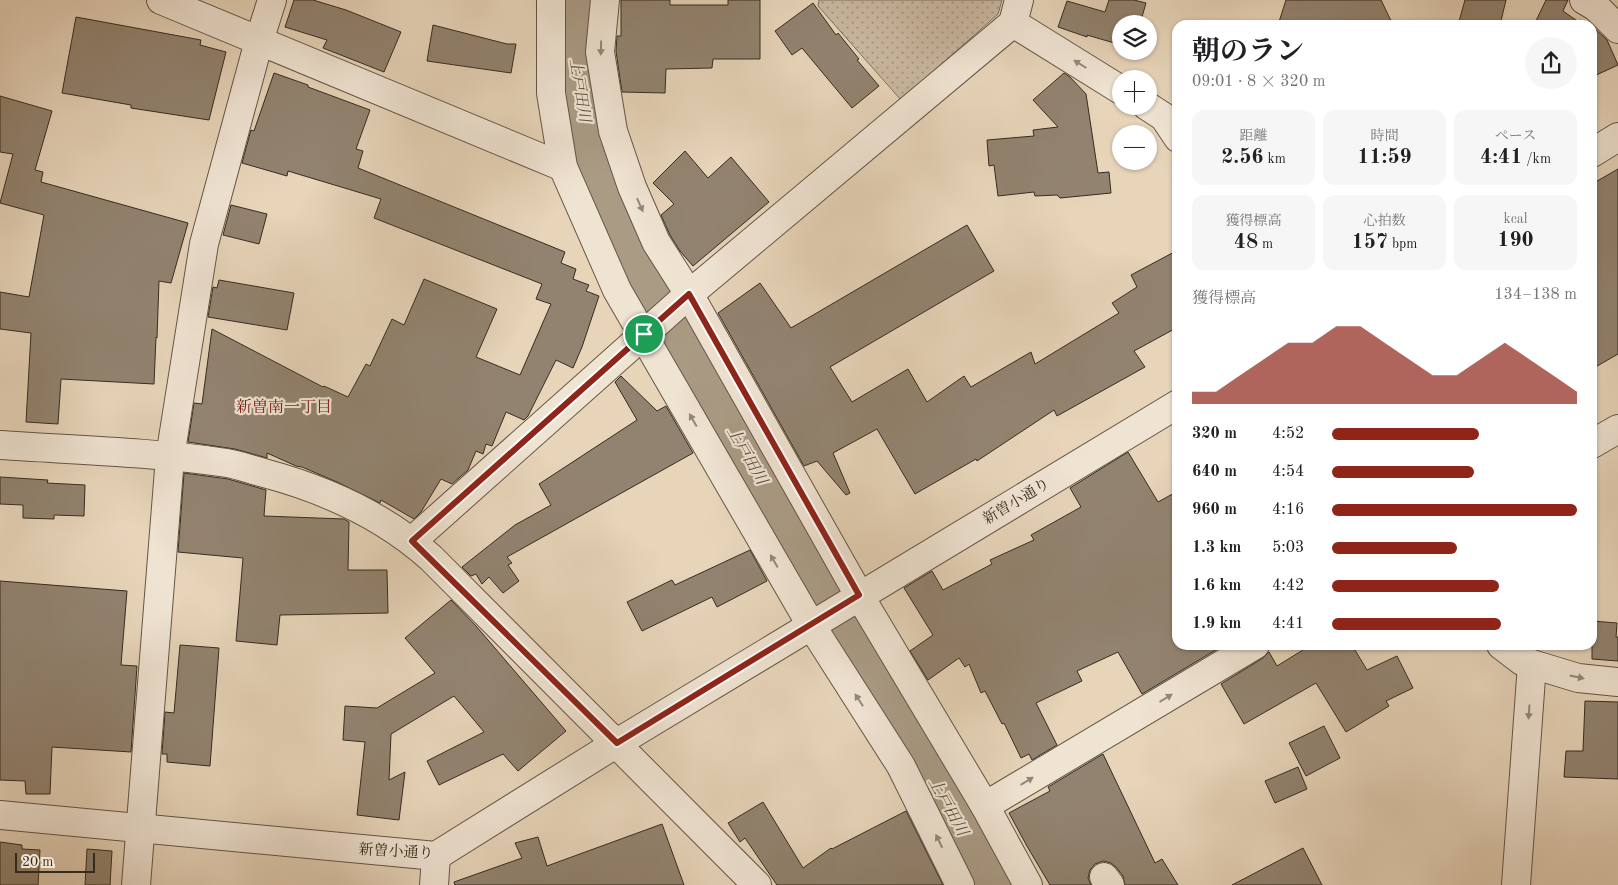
<!DOCTYPE html>
<html lang="ja">
<head>
<meta charset="utf-8">
<style>
	body { margin:0; font-family:"Old Standard TT","Noto Serif JP",serif; background:#f6f6f6; color:#202124; height:100vh; display:flex; flex-direction:column; font-size:19px; white-space:nowrap }
	* { box-sizing:border-box; margin:0 }
	p { font-size:16px; color:#757577 }
	.icon { flex:none; width:28px; height:28px; fill:none; stroke:currentColor; stroke-width:2; stroke-linecap:round; stroke-linejoin:round }
	.map { position:relative; flex:1; overflow:hidden }
	.details { position:absolute; left:1172px; top:20px; width:425px; height:630px; display:flex; flex-direction:column; background:#fff; border-radius:15px; box-shadow:0 1px 4px #0004 }
	.details>* { flex:none }
	.buttons { position:absolute; left:1112px; top:15px; display:grid; gap:10px }
	.buttons a { display:grid; place-items:center; width:45px; height:45px; border-radius:50%; background:#fff; box-shadow:0 1px 4px #0004; font-size:25px }
	.scale { position:absolute; left:15px; bottom:12px; width:80px; box-sizing:border-box; padding-left:5px; border:2px solid #352c20; border-top:0; font-size:14px; line-height:18px; white-space:nowrap; color:#352c20; -webkit-text-stroke:4px #efe3d2; paint-order:stroke }
	.pin { position:absolute; display:grid; place-items:center; width:42px; height:42px; color:#fff; margin:-21px; border:2px solid #fff; border-radius:50%; box-shadow:0 1px 5px #0007 }
	.round { display:grid; place-items:center; flex:none; width:52px; height:52px; border-radius:26px; background:#f6f6f6 }
	.summary { display:flex; align-items:center; justify-content:space-between; height:85px; padding:0 20px }
	h1 { font-size:28px; font-weight:700; line-height:38px }
	.metrics { display:grid; grid-template-columns:repeat(3,1fr); gap:8px; height:85px; padding:5px 20px }
	.metrics div { display:grid; align-content:center; border-radius:12px; background:#f6f6f6; text-align:center }
	.metrics b { font-size:21px; font-weight:700 }
	.metrics small { font-size:14px; font-weight:400 }
	.metrics p { font-size:14px }
	.chart { height:140px; padding:10px 20px }
	.chart p { display:flex; justify-content:space-between }
	.chart svg { width:100%; height:90px; margin-top:5px; fill:#8f2418; opacity:.7 }
	ul { padding:0 20px; list-style:none; font-size:16px }
	li { display:grid; grid-template-columns:80px 60px 1fr; align-items:center; height:38px }
	li i { height:12px; border-radius:6px; background:#8f2418 }
	.map>svg:first-child { display:block }
	.green { fill:url(#green-dots); stroke:#7f7260 }
	.lines { fill:none; stroke-linecap:round; stroke-linejoin:round }
	.river { stroke:#aa9b85; stroke-width:48 }
	.building { fill:#928370; stroke:#352c20 }
	.minor-casing { stroke:#625646; stroke-width:30 }
	.tertiary-casing { stroke:#625646; stroke-width:30 }
	.minor { stroke:#efe3d2; stroke-width:28 }
	.tertiary { stroke:#efe3d2; stroke-width:28 }
	.oneway { fill:#928879 }
	.route-casing { stroke:#fff; stroke-width:10 }
	.route { stroke:#8f2418; stroke-width:6 }
	.labels { text-anchor:middle; stroke-width:4.5; stroke-linejoin:round; paint-order:stroke }
	.street-label { font-size:15px; fill:#352c20; stroke:#efe3d2 }
	.water-label { font-size:16px; font-style:italic; fill:#584d3e; stroke:#efe3d2 }
	.neighbourhood-label { font-size:16px; fill:#7a1f14; stroke:#efe3d2 }
</style>
</head>
<body>
<div class="map">
<svg width="1618" height="885" viewBox="0 0 1618 885">
	<defs>
		<pattern id="green-dots" width="8" height="8" patternUnits="userSpaceOnUse" patternTransform="scale(1.25)"><rect width="8" height="8" fill="#c9b79f"/><path d="M2 2h.1M6 6h.1" fill="none" stroke="#a49581" stroke-width="1.8" stroke-linecap="round"/></pattern>
	</defs>
	<rect width="100%" height="100%" fill="#e7d4b9"/>
	<filter id="stains"><feTurbulence type="fractalNoise" baseFrequency=".004" numOctaves="4"/><feColorMatrix values="0 0 0 0 .2 0 0 0 0 .09 0 0 0 0 .02 0 0 0 .5 -.17"/></filter>
	<radialGradient id="worn" r=".72"><stop offset=".6" stop-color="#630" stop-opacity="0"/><stop offset="1" stop-color="#630" stop-opacity=".3"/></radialGradient>
	<path class="green" d="M819,0h183l-4,14 -97,86 -83,-94z"/>
	<g class="lines">
		<path class="river" d="M579,0l-4,48 15,95 11,46 27,60 269,463 70,121 26,52"/>
	</g>
	<g class="building">
		<path d="M294,0h19l33,10 55,22 -17,40 -61,-24 4,-8 -42,-13z"/>
		<path d="M621,0h49v5h58v-5h32v59h-47l-1,9 -46,1 -1,24 -43,-1 -6,-41 1,-15h4z"/>
		<path d="M1109,0h25l12,3 -6,21h-19v21l-34,-10v2l-29,-10 9,-26 38,11z"/>
		<path d="M1286,0h95l12,25h-115z"/>
		<path d="M1465,0h41l-6,25h-42z"/>
		<path d="M1546,0h22l-5,11 20,14h-49z"/>
		<path d="M813,3l23,32 2,-2 21,26 -2,1 22,26 -27,22 -50,-60 -10,7 -17,-24z"/>
		<path d="M76,17l125,23 -1,5 26,7 -17,68 -78,-12v-3l-69,-12z"/>
		<path d="M433,25l74,19h9l-5,29 -84,-12z"/>
		<path d="M1592,26l15,14 11,25 -26,12z"/>
		<path d="M274,73l34,12v2l62,23 -14,39 7,2 -5,17 207,84 -4,11 15,6 -3,10 16,6 -3,6 13,5 -17,51 -9,21 -17,-8 -28,56 -4,4 -18,-8 -14,34 -6,-2 -3,10 -7,-3 -8,19 -16,14 -11,-5 -20,33 -7,7 -33,-19 -1,3 -43,-21 -35,-15 -6,-1 -29,-13v5l-32,-9 -47,-7 6,-39 8,1 10,-75 111,58 1,-1 24,11 18,-33 4,2 22,-47 12,6 20,-46 73,30 -21,48 44,18 31,-71 -15,-5 6,-15 -168,-66 7,-19 -93,-28 -1,5 -45,-13 9,-33 3,1z"/>
		<path d="M1064,73l6,4 16,17 12,79 11,-1 2,21 -51,5 -3,-3 -22,1 -1,-4 -36,4 -4,-31 -5,1 -2,-26 47,-4 -1,-6 25,-3 -25,-27z"/>
		<path d="M0,96l52,15 -17,59 8,2 -2,10 147,41 -17,60 -12,-2 -2,57 -1,-1 -2,47 -93,-5 -3,45 -32,-2 5,-89 -31,-4v-37l29,5 15,-82 -44,-12 13,-49 -13,-2z"/>
		<path d="M685,151l23,27 23,-21 38,45 -76,64 -13,-15 -10,-16 -9,-20 13,-11 -21,-21z"/>
		<path d="M1618,169v185l-26,15v-185z"/>
		<path d="M231,205l36,9 -8,30 -36,-9z"/>
		<path d="M967,225l27,46 -164,96 22,35 56,-33 19,33 37,-26 7,11 60,-35 4,12 84,-51 -7,-10 25,-16 -6,-12 47,-25v77l-44,24 11,16 -88,49 -3,-6 -77,51 -1,-2 -61,35 -38,-65 -44,24 17,40 -4,2 -29,-34 -13,5 -86,-153 42,-30 31,45z"/>
		<path d="M219,280l75,13 -7,37 -79,-13 5,-30 4,1z"/>
		<path d="M621,376l36,35 9,-5 27,47 -186,104 5,6 -4,2 11,16 -16,12 -14,-16 -7,7 -6,-10 -5,2 -9,-9 53,-42 36,-20 -12,-21 98,-64 -22,-38z"/>
		<path d="M1128,452l30,50 20,-11v154h46l-82,49 -24,-42 -41,19 5,10 -46,22 21,42 -25,15 -3,-6 -8,4 -17,-35 -2,1 -17,-33 -4,2 -12,-29 -4,3 -6,-9 -31,22 -18,-29 23,-16 -29,-47 28,-17 11,19 49,-26 -2,-4 44,-20 -3,-5 50,-28 -11,-19z"/>
		<path d="M184,473l44,6 38,11 -2,26 80,3 5,3 -1,48h39l1,43 -108,2 -3,30 -41,-4 7,-83 -65,-6z"/>
		<path d="M0,477l48,3 -1,3 38,2 -1,31 -30,-1v4l-31,-1v-13l-23,-1z"/>
		<path d="M750,550l17,31 -50,26 -5,-10 -70,34 -15,-29 45,-22 3,5z"/>
		<path d="M0,581l127,10 -6,74 16,1 -6,86 -79,-5 -2,47h-24l-1,-13 -25,-1z"/>
		<path d="M451,600l25,26 90,105 -48,40 -15,-17 -64,31 -12,-24 57,-29 -30,-36 -63,38 -2,46 16,-8 -6,48 -42,-5 8,-73 -22,-2 2,-34 32,2 58,-35 -30,-35z"/>
		<path d="M1592,621l25,2 -1,14h2v24l-26,-2z"/>
		<path d="M180,645l39,3 -9,118 -43,-4v-8h-5l3,-42 9,1z"/>
		<path d="M1311,645h41l15,25 30,-14 16,32 -27,13 3,5 -43,26 -30,-49 -72,41 -23,-40 42,-26 6,-6 8,14z"/>
		<path d="M1585,701l33,1v77l-54,-2 2,-26h17z"/>
		<path d="M1324,726l16,32 -34,18 -17,-33z"/>
		<path d="M1103,754l52,109 7,-4 16,26h-53l-2,-9 -7,-9 -5,-4 -8,-2 -8,3 -5,6 -2,8 3,7h-41l-22,-37 -19,-35 41,-22 -2,-4z"/>
		<path d="M1298,767l9,22 -32,14 -10,-22z"/>
		<path d="M763,802l40,66 28,-20 1,1 74,-38 37,74h-166l-32,-47 -5,4 -12,-19z"/>
		<path d="M662,824l22,61h-229l-1,-3 68,-24 -7,-15 23,-6 9,29z"/>
		<path d="M0,842l22,3v4l18,1 -2,35h-38z"/>
		<path d="M1303,848l19,37h-90z"/>
		<path d="M87,849l25,2 -2,34h-25z"/>
	</g>
	<g class="lines">
		<defs>
			<g id="minor">
				<path d="M161,0l402,167"/>
				<path d="M551,0v93l12,74 54,123 194,335 90,141 59,119"/>
				<path d="M605,0l-5,52 13,79 19,56 24,55 33,52 170,301 126,211 43,79"/>
				<path d="M1584,0l12,7 22,22"/>
				<path d="M1013,23l108,67"/>
				<path d="M1147,106l17,11 14,21"/>
				<path d="M1592,444l26,-15"/>
				<path d="M0,445c75,5 152,7 227,18 12,2 25,7 37,10 60,16 120,43 167,85l326,327"/>
				<path d="M412,541l275,-245 326,-273 6,-23"/>
				<path d="M1501,645l21,16 56,17 40,4"/>
				<path d="M985,806l270,-161"/>
				<path d="M1104,877l6,8"/>
				<path d="M136,885l34,-428 34,-213 55,-203 13,-41"/>
				<path d="M434,885l2,-29"/>
				<path d="M1516,885l16,-221"/>
			</g>
			<g id="tertiary">
				<path d="M1592,153l26,-16"/>
				<path d="M0,815l436,41 181,-113 561,-339"/>
			</g>
		</defs>
		<use href="#minor" class="minor-casing"/>
		<use href="#tertiary" class="tertiary-casing"/>
		<use href="#minor" class="minor"/>
		<use href="#tertiary" class="tertiary"/>
	</g>
	<defs><path id="oneway-solid" d="M-6-.8H1V-3.2L6.5 0L1 3.2V.8H-6Z" transform="scale(1.25)"/></defs>
	<g class="oneway">
		<use href="#oneway-solid" transform="translate(601 48) rotate(91)"/>
		<use href="#oneway-solid" transform="translate(1080 64) rotate(-148)"/>
		<use href="#oneway-solid" transform="translate(640 205) rotate(66)"/>
		<use href="#oneway-solid" transform="translate(693 420) rotate(-120)"/>
		<use href="#oneway-solid" transform="translate(774 561) rotate(-120)"/>
		<use href="#oneway-solid" transform="translate(1577 677) rotate(12)"/>
		<use href="#oneway-solid" transform="translate(1166 698) rotate(-31)"/>
		<use href="#oneway-solid" transform="translate(859 700) rotate(-123)"/>
		<use href="#oneway-solid" transform="translate(1529 712) rotate(94)"/>
		<use href="#oneway-solid" transform="translate(1027 781) rotate(-31)"/>
		<use href="#oneway-solid" transform="translate(939 841) rotate(-116)"/>
	</g>
	<g class="lines">
		<defs>
			<path id="route" d="M689,294l170,301 -242,148 -205,-202z"/>
		</defs>
		<use href="#route" class="route-casing"/>
		<use href="#route" class="route"/>
	</g>
	<g class="labels">
		<g class="street-label">
			<text transform="translate(1016 501) rotate(-31)" y="5">新曽小通り</text>
			<text transform="translate(396 851) rotate(3)" y="5">新曽小通り</text>
		</g>
		<g class="water-label">
			<text transform="translate(581 90) rotate(81)" y="6">上戸田川</text>
			<text transform="translate(748 455) rotate(60)" y="6">上戸田川</text>
			<text transform="translate(949 806) rotate(61)" y="6">上戸田川</text>
		</g>
		<g class="neighbourhood-label">
			<text x="284" y="412">新曽南一丁目</text>
		</g>
	</g>
	<rect width="100%" height="100%" filter="url(#stains)"/>
	<rect width="100%" height="100%" fill="url(#worn)"/>
</svg>
<div class="buttons">
<a><svg class="icon" aria-label="layers" viewBox="0 0 24 24"><path d="M12 4l9 5-9 5-9-5zM3 14l9 5 9-5"/></svg></a>
<a>+</a>
<a>−</a>
</div>
<div class="scale">20 m</div>
<div class="pin" style="left:644px;top:334px;background:#1e9e55"><svg class="icon" aria-label="arrive" viewBox="0 0 24 24"><path d="M6 21V4h12l-3 4 3 4H6"/></svg></div>
<section class="details">
<div class="summary"><div><h1>朝のラン</h1><p>09:01 · 8 × 320 m</p></div><a class="round"><svg class="icon" aria-label="share" viewBox="0 0 24 24"><path d="M12 15V3M7 8l5-5 5 5M5 13v7h14v-7"/></svg></a></div>
<div class="metrics">
<div><p>距離</p><b>2.56<small> km</small></b></div>
<div><p>時間</p><b>11:59</b></div>
<div><p>ペース</p><b>4:41<small> /km</small></b></div>
</div>
<div class="metrics">
<div><p>獲得標高</p><b>48<small> m</small></b></div>
<div><p>心拍数</p><b>157<small> bpm</small></b></div>
<div><p>kcal</p><b>190</b></div>
</div>
<div class="chart"><p><span>獲得標高</span>134–138 m</p>
<svg viewBox="0 0 160 44" preserveAspectRatio="none"><path d="M0 44V38L10 38L20 30L30 22L40 14L50 14L60 6L70 6L80 14L90 22L100 30L110 30L120 22L130 14L140 22L150 30L160 38V44z"/></svg>
</div>
<ul>
<li><b>320 m</b>4:52<i style="width:60%"></i></li>
<li><b>640 m</b>4:54<i style="width:58%"></i></li>
<li><b>960 m</b>4:16<i style="width:100%"></i></li>
<li><b>1.3 km</b>5:03<i style="width:51%"></i></li>
<li><b>1.6 km</b>4:42<i style="width:68%"></i></li>
<li><b>1.9 km</b>4:41<i style="width:69%"></i></li>
</ul>
</section>
</div>
</body>
</html>
